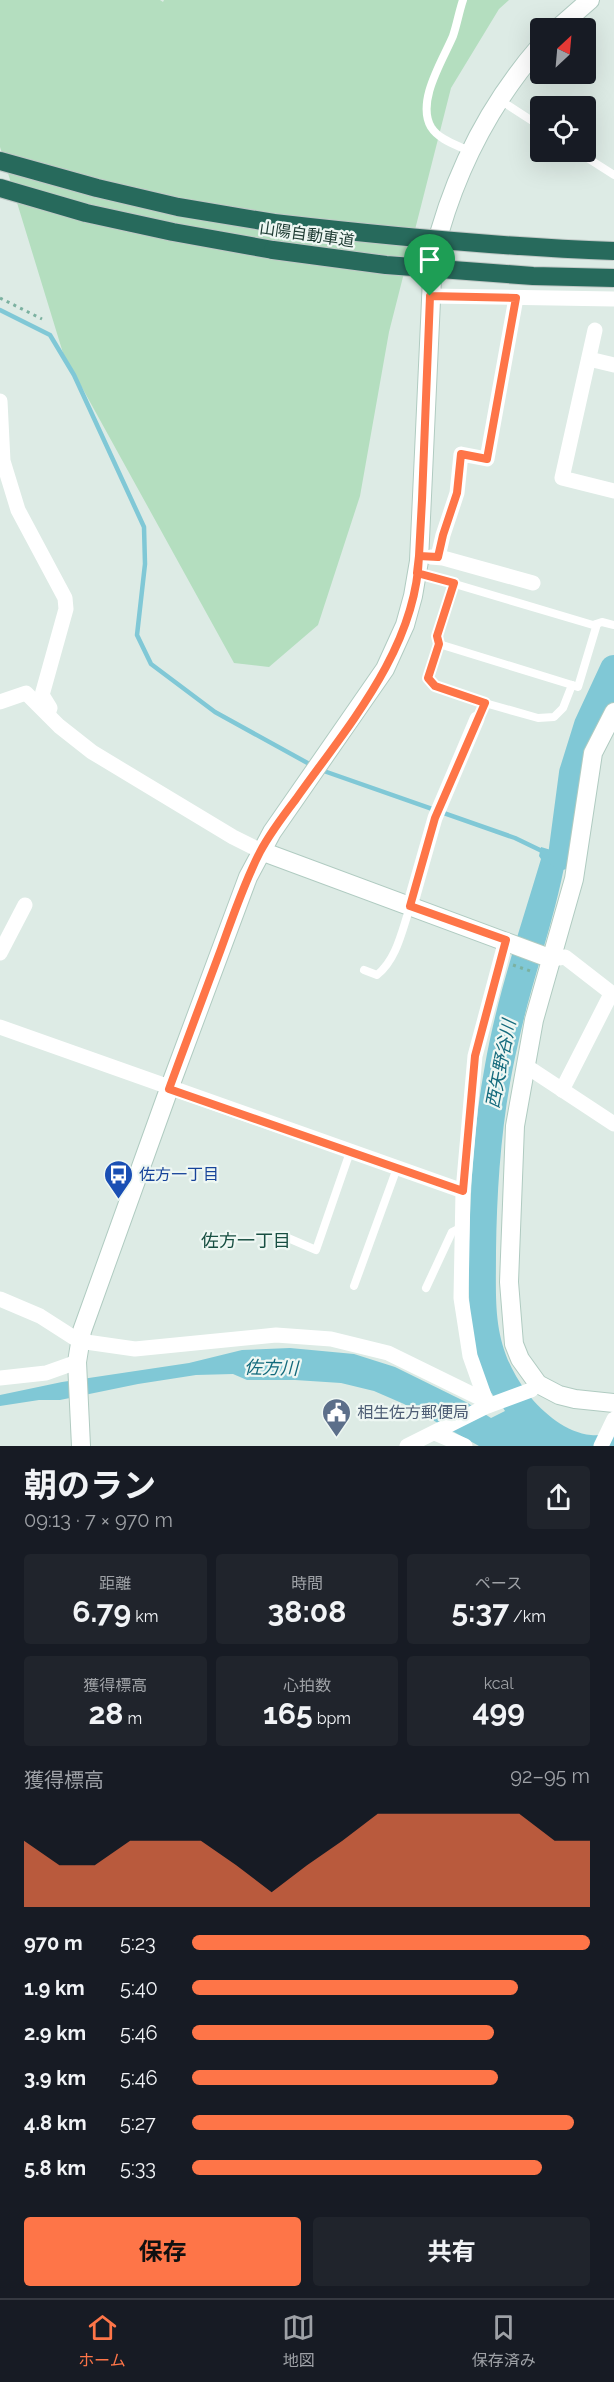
<!DOCTYPE html>
<html lang="ja">
<head>
<meta charset="utf-8">
<style>
	body { margin:0; font-family:Raleway,"Noto Sans JP",sans-serif; background:#20242c; color:#f1f3f6; height:100vh; display:flex; flex-direction:column; font-size:22px; white-space:nowrap }
	* { box-sizing:border-box; margin:0 }
	p { font-size:20px; color:#9ea1a6 }
	.icon { flex:none; width:33px; height:33px; fill:none; stroke:currentColor; stroke-width:2; stroke-linecap:round; stroke-linejoin:round }
	.map { position:relative; height:1446px; overflow:hidden }
	.panel { display:flex; flex-direction:column; background:#171b24; flex:1 }
	.panel>* { flex:none }
	.needle { width:39px; rotate:26deg }
	.buttons { position:absolute; left:530px; top:18px; display:grid; gap:12px }
	.buttons a { display:grid; place-items:center; width:66px; height:66px; border-radius:6px; background:#171b24; box-shadow:0 6px 24px #0002; font-size:30px }
	.pin { position:absolute; display:grid; place-items:center; width:51px; height:51px; color:#fff; margin:-62px -26px; border-radius:50% 50% 50% 0; rotate:-45deg; box-shadow:0 0 6px #0007 }
	.pin .icon { rotate:45deg }
	.round { display:grid; place-items:center; flex:none; width:63px; height:63px; border-radius:6px; background:#20242c }
	.summary { display:flex; align-items:center; justify-content:space-between; height:102px; padding:0 24px }
	h1 { font-size:33px; font-weight:700; line-height:45px }
	.metrics { display:grid; grid-template-columns:repeat(3,1fr); gap:9px; height:102px; padding:6px 24px }
	.metrics div { display:grid; align-content:center; border-radius:6px; background:#20242c; text-align:center }
	.metrics b { font-size:30px; font-weight:700 }
	.metrics small { font-size:16px; font-weight:400 }
	.metrics p { font-size:16px }
	.chart { height:168px; padding:12px 24px }
	.chart p { display:flex; justify-content:space-between }
	.chart svg { width:100%; height:108px; margin-top:6px; fill:#fe7548; opacity:.7 }
	.action { display:flex; gap:12px; margin-top:auto; padding:12px 24px }
	.action a { flex:1; height:69px; border-radius:6px; background:#fe7548; color:#111; font-size:24px; font-weight:700; line-height:69px; text-align:center }
	.action a+a { background:#20242c; color:#f1f3f6 }
	ul { padding:0 24px; list-style:none; font-size:20px }
	li { display:grid; grid-template-columns:96px 72px 1fr; align-items:center; height:45px }
	li i { height:15px; border-radius:8px; background:#fe7548 }
	.tabs { display:flex; justify-content:space-around; align-items:center; height:84px; border-top:2px solid #363941; background:#171b24; font-size:16px; color:#9ea1a6 }
	.tabs a { display:grid; justify-items:center; gap:3px }
	.tabs .on { color:#fe7548 }
	.map>svg:first-child { display:block }
	.green { fill:#b4debf }
	.water { fill:#80c8d6 }
	.lines { fill:none; stroke-linecap:round; stroke-linejoin:round }
	.stream { stroke:#80c8d6; stroke-width:4.5 }
	.river { stroke:#80c8d6; stroke-width:28 }
	.secondary-casing { stroke:#b0cbc1; stroke-width:20 }
	.highway-casing { stroke:#c0c8c6; stroke-width:20 }
	.path { stroke:#7bb1a0; stroke-width:3; stroke-dasharray:3 4.5; stroke-linecap:butt }
	.lane { stroke:#fff; stroke-width:8 }
	.street { stroke:#fff; stroke-width:15 }
	.secondary { stroke:#fff; stroke-width:18 }
	.highway { stroke:#276a5c; stroke-width:18 }
	.highway-bridge-casing { stroke:#c0c8c6; stroke-width:20; stroke-linecap:butt }
	.highway-bridge { stroke:#276a5c; stroke-width:18 }
	.route-casing { stroke:#fff; stroke-width:12 }
	.route { stroke:#fe7548; stroke-width:8 }
	.labels { text-anchor:middle; stroke-width:4.5; stroke-linejoin:round; paint-order:stroke }
	.street-label { font-size:16px; fill:#1e3b33; stroke:#eef7f3 }
	.transit-label { font-size:16px; fill:#164399; stroke:#eef7f3; text-anchor:start }
	.service-label { font-size:16px; fill:#4e5e75; stroke:#eef7f3; text-anchor:start }
	.water-label { font-size:18px; font-style:italic; fill:#136a7c; stroke:#eef7f3 }
	.neighbourhood-label { font-size:18px; fill:#184f42; stroke:#eef7f3 }
</style>
</head>
<body>
<div class="map">
<svg width="614" height="1446" viewBox="0 0 614 1446">
	<rect width="100%" height="100%" fill="#ddebe5"/>
	<path class="green" d="M0,0h160l3,2 1,-2h345l-10,9 -48,79 -62,244 -29,164 -42,129 -49,42 -35,-4 -171,-310 -63,-206z"/>
	<path class="water" d="M571,818c-6,77 -37,151 -53,226 -16,68 -21,137 -22,208 0,57 -4,94 32,142 15,19 39,39 63,41 7,1 16,-1 23,-2v13h-135l-75,-42 -30,-13 -33,-8 -46,-3h-48l-14,-6 -37,1 -58,9 -78,16h-21l-39,6v-11l62,-13 127,-19 53,-13 48,-2 64,6 41,13 71,35 25,16 14,-7c-4,-7 -12,-14 -16,-22 -22,-46 -21,-98 -20,-147 2,-59 5,-119 16,-177 12,-69 36,-139 56,-206l-2,-3 2,-9 10,3 7,-3 4,-28z"/>
	<g class="lines">
		<g class="stream">
			<path d="M0,310l50,25 24,40 70,152 1,37 -8,71 14,29 64,48 98,54"/>
			<path d="M321,770l194,68 29,14"/>
		</g>
		<path class="river" d="M562,856l11,-83 15,-48 26,-56"/>
		<defs>
			<g id="secondary">
				<path d="M558,28l32,-28"/>
				<path d="M614,712l-21,41 -19,126 -40,141 -19,106 -6,156 5,62 6,15 18,25 21,11 16,4 39,4"/>
				<path d="M261,851l291,108"/>
				<path d="M81,1446l-4,-84 5,-31 87,-242 79,-212 24,-45 113,-163 20,-44 8,-29 6,-35 14,-304c19,-79 54,-150 107,-211"/>
			</g>
			<g id="highway">
				<path d="M0,161l97,27 81,19 96,16"/>
				<path d="M0,188l86,25 87,19 100,18"/>
			</g>
		</defs>
		<use href="#secondary" class="secondary-casing"/>
		<use href="#highway" class="highway-casing"/>
		<g class="path">
			<path d="M0,298l42,21"/>
			<path d="M513,965l20,7"/>
		</g>
		<g class="lane">
			<path d="M463,0c-4,12 -6,24 -10,36 -10,24 -37,65 -22,91 8,13 26,18 38,24"/>
			<path d="M500,100l40,26"/>
			<path d="M578,152l36,23"/>
			<path d="M418,573l175,52 9,-3 12,3"/>
			<path d="M454,583l-17,53 2,8 133,41 6,2 19,-63"/>
			<path d="M439,644l-11,33 7,9 50,17 53,15 16,-1 9,-9 9,-23"/>
			<path d="M364,970l13,5c20,-16 25,-45 33,-68"/>
			<path d="M281,1235l35,15 34,-98"/>
			<path d="M354,1286l43,-118"/>
			<path d="M426,1288l26,-56 10,-5"/>
		</g>
		<g class="street">
			<path d="M430,296l184,3"/>
			<path d="M595,330l-33,148 52,13"/>
			<path d="M589,359l25,6"/>
			<path d="M0,401l3,60 15,49 47,88 1,11 -24,86 8,13 -2,6"/>
			<path d="M431,557l12,1 90,25"/>
			<path d="M438,557l5,-22 14,-42 4,-39 26,5 29,-161"/>
			<path d="M0,702l26,-9 33,33 33,26 141,85 28,14"/>
			<path d="M410,906l25,-88 42,-99"/>
			<path d="M0,953l25,-48"/>
			<path d="M552,959l13,-2 49,38"/>
			<path d="M0,1027l463,164"/>
			<path d="M526,1066l88,58"/>
			<path d="M562,1090l49,-96"/>
			<path d="M0,1299l40,17 39,25 56,8 141,-14 55,4 57,14 98,48 3,4"/>
			<path d="M0,1378l46,-5 31,-11"/>
			<path d="M486,1401l-16,-45 -9,-58 2,-107 12,-135 31,-116"/>
			<path d="M435,1433l30,13"/>
			<path d="M407,1446l78,-39 46,-17 7,-6"/>
			<path d="M601,1446l13,-27"/>
		</g>
		<use href="#secondary" class="secondary"/>
		<use href="#highway" class="highway"/>
		<defs>
			<g id="highway-bridge">
				<path d="M274,223c113,13 226,24 340,28"/>
				<path d="M273,250l113,15 147,11 81,2"/>
			</g>
		</defs>
		<use href="#highway-bridge" class="highway-bridge-casing"/>
		<use href="#highway-bridge" class="highway-bridge"/>
	</g>
	<g class="lines">
		<defs>
			<path id="route" d="M430,296l-8,204 -3,56c-3,93 -72,171 -123,243 -13,17 -26,34 -36,53 -16,31 -27,64 -39,97 -17,46 -35,93 -52,140l294,102 12,-135 31,-116 -96,-34 25,-88 50,-115 -50,-17 -7,-8 11,-34 -2,-8 17,-53 -37,-10 2,-17 19,1 5,-22 14,-42 4,-39 26,5 29,-161 -86,-2"/>
		</defs>
		<use href="#route" class="route-casing"/>
		<use href="#route" class="route"/>
	</g>
	<defs>
		<symbol id="bus-pin" viewBox="-11 -11 22 30"><path d="M0 17L-7.5 6A9.5 9.5 0 1 1 7.5 6Z" fill="#1a4fb4" stroke="#eef7f3"/><path d="M-5-6H5V4H4V6H2V4H-2V6H-4V4H-5ZM-3.5-4V0h7V-4ZM-3.5 1.2v1.5H-2V1.2ZM2 1.2v1.5H3.5V1.2Z" fill="#fff"/></symbol>
		<symbol id="civic-pin" viewBox="-11 -11 22 30"><path d="M0 17L-7.5 6A9.5 9.5 0 1 1 7.5 6Z" fill="#5c6f8a" stroke="#eef7f3"/><path d="M-.6-6.5H3V-4.5H.6V-3L4-1V1h2V6H-6V1h2V-1L-.6-3ZM-1.2 2.5V6h2.4V2.5Z" fill="#fff"/></symbol>
	</defs>
	<g fill-rule="evenodd">
		<use href="#bus-pin" x="102" y="1158" width="33" height="45"/>
		<use href="#civic-pin" x="320" y="1396" width="33" height="45"/>
	</g>
	<g class="labels">
		<g class="street-label">
			<text transform="translate(307 234) rotate(8)" y="6">山陽自動車道</text>
		</g>
		<g class="transit-label">
			<text x="139" y="1180">佐方一丁目</text>
		</g>
		<g class="service-label">
			<text x="357" y="1418">相生佐方郵便局</text>
		</g>
		<g class="water-label">
			<text transform="translate(501 1064) rotate(-79)" y="6">西矢野谷川</text>
			<text transform="translate(271 1368) rotate(1)" y="6">佐方川</text>
		</g>
		<g class="neighbourhood-label">
			<text x="246" y="1247">佐方一丁目</text>
		</g>
	</g>
</svg>
<div class="buttons">
<a><svg class="needle" viewBox="-14 -14 28 28"><path d="M0-13l5 13h-10z" fill="#e53935"/><path d="M0 13l5-13h-10z" fill="#9ea1a6"/></svg></a>
<a><svg class="icon" aria-label="locate" viewBox="0 0 24 24"><circle cx="12" cy="12" r="6"/><path d="M12 2v4M12 18v4M2 12h4M18 12h4"/></svg></a>
</div>
<div class="pin" style="left:430px;top:296px;background:#1e9e55"><svg class="icon" aria-label="arrive" viewBox="0 0 24 24"><path d="M6 21V4h12l-3 4 3 4H6"/></svg></div>
</div>
<section class="panel">
<div class="summary"><div><h1>朝のラン</h1><p>09:13 · 7 × 970 m</p></div><a class="round"><svg class="icon" aria-label="share" viewBox="0 0 24 24"><path d="M12 15V3M7 8l5-5 5 5M5 13v7h14v-7"/></svg></a></div>
<div class="metrics">
<div><p>距離</p><b>6.79<small> km</small></b></div>
<div><p>時間</p><b>38:08</b></div>
<div><p>ペース</p><b>5:37<small> /km</small></b></div>
</div>
<div class="metrics">
<div><p>獲得標高</p><b>28<small> m</small></b></div>
<div><p>心拍数</p><b>165<small> bpm</small></b></div>
<div><p>kcal</p><b>499</b></div>
</div>
<div class="chart"><p><span>獲得標高</span>92–95 m</p>
<svg viewBox="0 0 160 44" preserveAspectRatio="none"><path d="M0 44V17L10 27L20 27L30 17L40 17L50 17L60 27L70 38L80 27L90 17L100 6L110 6L120 6L130 6L140 6L150 17L160 17V44z"/></svg>
</div>
<ul>
<li><b>970 m</b>5:23<i style="width:100%"></i></li>
<li><b>1.9 km</b>5:40<i style="width:82%"></i></li>
<li><b>2.9 km</b>5:46<i style="width:76%"></i></li>
<li><b>3.9 km</b>5:46<i style="width:77%"></i></li>
<li><b>4.8 km</b>5:27<i style="width:96%"></i></li>
<li><b>5.8 km</b>5:33<i style="width:88%"></i></li>
</ul>
<div class="action"><a>保存</a><a>共有</a></div>
</section>
<nav class="tabs">
<a class="on"><svg class="icon" aria-label="home" viewBox="0 0 24 24"><path d="M3 11l9-7 9 7M6 9v11h12V9"/></svg>ホーム</a>
<a><svg class="icon" aria-label="map" viewBox="0 0 24 24"><path d="M3 6l6-2 6 2 6-2v14l-6 2-6-2-6 2zM9 4v14M15 6v14"/></svg>地図</a>
<a><svg class="icon" aria-label="saved" viewBox="0 0 24 24"><path d="M7 4h10v16l-5-4-5 4z"/></svg>保存済み</a>
</nav>
</body>
</html>
